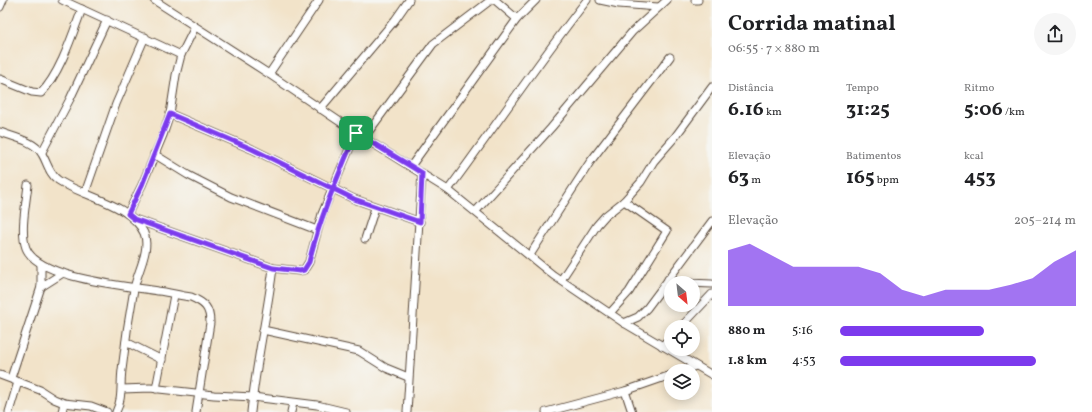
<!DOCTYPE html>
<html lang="pt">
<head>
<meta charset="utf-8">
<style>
	body { margin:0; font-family:Vollkorn,serif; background:#f6f6f6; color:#202124; height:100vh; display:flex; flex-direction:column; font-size:15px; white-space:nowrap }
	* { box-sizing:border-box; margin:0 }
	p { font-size:13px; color:#757577 }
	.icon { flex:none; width:22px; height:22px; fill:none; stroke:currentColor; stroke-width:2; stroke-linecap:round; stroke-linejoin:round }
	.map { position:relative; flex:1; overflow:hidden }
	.details { display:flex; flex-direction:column; background:#fff; width:380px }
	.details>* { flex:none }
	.needle { width:26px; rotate:152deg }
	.fabs { position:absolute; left:664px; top:276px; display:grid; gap:8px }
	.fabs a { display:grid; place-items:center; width:36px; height:36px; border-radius:50%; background:#fff; box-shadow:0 2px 10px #0003; font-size:20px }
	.pin { position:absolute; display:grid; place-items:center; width:34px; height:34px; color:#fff; margin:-17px; border-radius:8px; box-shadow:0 2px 6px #0006 }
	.round { display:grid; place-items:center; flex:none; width:42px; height:42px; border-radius:21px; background:#f6f6f6 }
	.head { display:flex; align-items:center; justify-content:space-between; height:68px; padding:0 16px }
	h1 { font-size:22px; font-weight:700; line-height:30px }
	.figures { display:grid; grid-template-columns:repeat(3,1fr); gap:6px; height:68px; padding:4px 16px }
	.figures div { display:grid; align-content:center }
	.figures b { font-size:20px; font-weight:700 }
	.figures small { font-size:11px; font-weight:400 }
	.figures p { font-size:11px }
	.chart { height:112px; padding:8px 16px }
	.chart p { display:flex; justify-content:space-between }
	.chart svg { width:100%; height:72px; margin-top:4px; fill:#7c3aed; opacity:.7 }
	ul { padding:0 16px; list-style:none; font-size:13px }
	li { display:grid; grid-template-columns:64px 48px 1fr; align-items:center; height:30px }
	li i { height:10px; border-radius:5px; background:#7c3aed }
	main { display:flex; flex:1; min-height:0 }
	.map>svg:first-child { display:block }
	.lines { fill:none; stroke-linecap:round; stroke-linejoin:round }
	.minor-casing { stroke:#564638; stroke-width:9 }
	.minor { stroke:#fff; stroke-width:7 }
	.route-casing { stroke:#fff; stroke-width:8 }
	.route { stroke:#7c3aed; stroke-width:5 }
</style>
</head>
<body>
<main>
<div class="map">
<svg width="712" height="412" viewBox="0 0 712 412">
	<rect width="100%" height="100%" fill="#f6f6f2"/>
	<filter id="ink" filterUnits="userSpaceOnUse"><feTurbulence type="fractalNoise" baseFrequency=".025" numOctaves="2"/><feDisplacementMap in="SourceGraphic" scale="8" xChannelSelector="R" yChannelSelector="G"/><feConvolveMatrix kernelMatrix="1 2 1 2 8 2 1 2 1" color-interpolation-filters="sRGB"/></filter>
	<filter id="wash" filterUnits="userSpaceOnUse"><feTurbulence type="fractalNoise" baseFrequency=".012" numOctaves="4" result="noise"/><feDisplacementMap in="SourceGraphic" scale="16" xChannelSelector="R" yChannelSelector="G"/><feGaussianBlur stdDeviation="0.9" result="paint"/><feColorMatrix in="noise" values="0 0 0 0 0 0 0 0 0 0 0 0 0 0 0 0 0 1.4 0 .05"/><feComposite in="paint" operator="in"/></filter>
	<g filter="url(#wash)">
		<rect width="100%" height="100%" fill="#f2e3c9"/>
	</g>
	<g filter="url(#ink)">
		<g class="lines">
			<defs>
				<g id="minor">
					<path d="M62,0l119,55"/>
					<path d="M154,0l115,74 95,64 84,52 105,85 71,48 88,52"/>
					<path d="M495,0l22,19"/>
					<path d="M600,0l19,4 39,3"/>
					<path d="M695,0h3"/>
					<path d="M0,7l3,-7"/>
					<path d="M269,74l50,-74"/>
					<path d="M0,79l32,13 9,1c19,-19 32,-60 41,-84"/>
					<path d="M320,109l75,-89 14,-20"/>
					<path d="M170,114l82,35 102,50 66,23"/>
					<path d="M0,132c13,5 35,9 42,22 5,8 7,20 16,26 25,17 72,23 86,53 7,17 -7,39 -10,56 -5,27 -9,54 -12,81 -2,15 1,28 -6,42"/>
					<path d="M364,138l69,-94 58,-44"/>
					<path d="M42,152l28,-53 37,-79"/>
					<path d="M154,154l34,21 43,22 86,33"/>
					<path d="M411,166l106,-147 19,-19"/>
					<path d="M28,185c-2,18 -8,47 -2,63 12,31 102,38 132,43 11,1 22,5 33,6 14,6 19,11 19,26l-14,89"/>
					<path d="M448,190c47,-63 90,-128 139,-190"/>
					<path d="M85,193l31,-89 29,-67"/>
					<path d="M476,211l75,-83 81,-96 35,-32"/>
					<path d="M128,213l14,-28 21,-50 7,-21 6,-39 5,-20 14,-28"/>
					<path d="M134,219l139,49 27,3 4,-1 5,-8 13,-48 34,-81"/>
					<path d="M365,239l10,-31"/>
					<path d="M530,255l60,-93 80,-105"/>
					<path d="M668,279l17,4"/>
					<path d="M561,280l36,-55 8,-9 19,-15 17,-19 13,-21 21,-24 37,-50"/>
					<path d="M688,283l24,1"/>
					<path d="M41,287l22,-14"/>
					<path d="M610,313l19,-21 38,-61 -43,-30"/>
					<path d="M624,323l14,-6 9,-9 65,-87"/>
					<path d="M681,327l31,-33"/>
					<path d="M263,330l96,21 27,17 22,9"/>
					<path d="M126,342l36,18"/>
					<path d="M662,346l9,-9"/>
					<path d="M681,371l15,-5"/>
					<path d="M0,375l40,15 14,9 10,4 27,3 16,6"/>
					<path d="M11,378l30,-91v-23"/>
					<path d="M122,389l28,-1 64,7 39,2 64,8 29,7"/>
					<path d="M156,389l18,-94"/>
					<path d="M625,391l7,21"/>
					<path d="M9,412l9,-30"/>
					<path d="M62,412l2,-9"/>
					<path d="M251,412c5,-49 16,-96 22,-144"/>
					<path d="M291,412l2,-9"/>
					<path d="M407,412l15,-239"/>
					<path d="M546,412l79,-21 46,-16"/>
				</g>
			</defs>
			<use href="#minor" class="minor-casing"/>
			<use href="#minor" class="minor"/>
		</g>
	</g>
	<g class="lines" filter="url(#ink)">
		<defs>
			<path id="route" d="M356,133c-18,43 -36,84 -47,129l-5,8 -4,1 -27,-3 -139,-49 -6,-5 14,-29 28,-71 82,35 102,50 66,23 2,-49 -66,-40"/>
		</defs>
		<use href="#route" class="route-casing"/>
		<use href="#route" class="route"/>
	</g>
</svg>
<div class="fabs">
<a><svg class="needle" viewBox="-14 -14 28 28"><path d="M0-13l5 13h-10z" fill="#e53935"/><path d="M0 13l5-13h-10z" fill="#757577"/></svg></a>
<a><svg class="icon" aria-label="locate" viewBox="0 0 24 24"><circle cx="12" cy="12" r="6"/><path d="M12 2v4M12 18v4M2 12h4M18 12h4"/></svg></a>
<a><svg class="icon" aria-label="layers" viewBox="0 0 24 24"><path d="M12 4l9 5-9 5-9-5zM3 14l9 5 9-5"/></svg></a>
</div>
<div class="pin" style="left:356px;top:133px;background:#1e9e55"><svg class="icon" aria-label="arrive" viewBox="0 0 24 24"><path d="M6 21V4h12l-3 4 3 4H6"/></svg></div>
</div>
<section class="details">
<div class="head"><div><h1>Corrida matinal</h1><p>06:55 · 7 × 880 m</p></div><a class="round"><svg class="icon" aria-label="share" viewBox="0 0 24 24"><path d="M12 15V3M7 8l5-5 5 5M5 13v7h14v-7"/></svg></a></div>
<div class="figures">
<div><p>Distância</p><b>6.16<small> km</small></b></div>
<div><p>Tempo</p><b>31:25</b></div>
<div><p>Ritmo</p><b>5:06<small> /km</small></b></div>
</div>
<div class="figures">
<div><p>Elevação</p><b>63<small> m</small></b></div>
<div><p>Batimentos</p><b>165<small> bpm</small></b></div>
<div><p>kcal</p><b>453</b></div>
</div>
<div class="chart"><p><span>Elevação</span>205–214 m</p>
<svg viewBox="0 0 160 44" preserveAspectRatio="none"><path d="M0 44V10L10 6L20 13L30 20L40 20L50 20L60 20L70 24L80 34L90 38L100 34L110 34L120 34L130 31L140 27L150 17L160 10V44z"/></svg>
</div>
<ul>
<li><b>880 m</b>5:16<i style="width:61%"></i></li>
<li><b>1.8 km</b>4:53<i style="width:83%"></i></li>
</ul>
</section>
</main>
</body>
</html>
